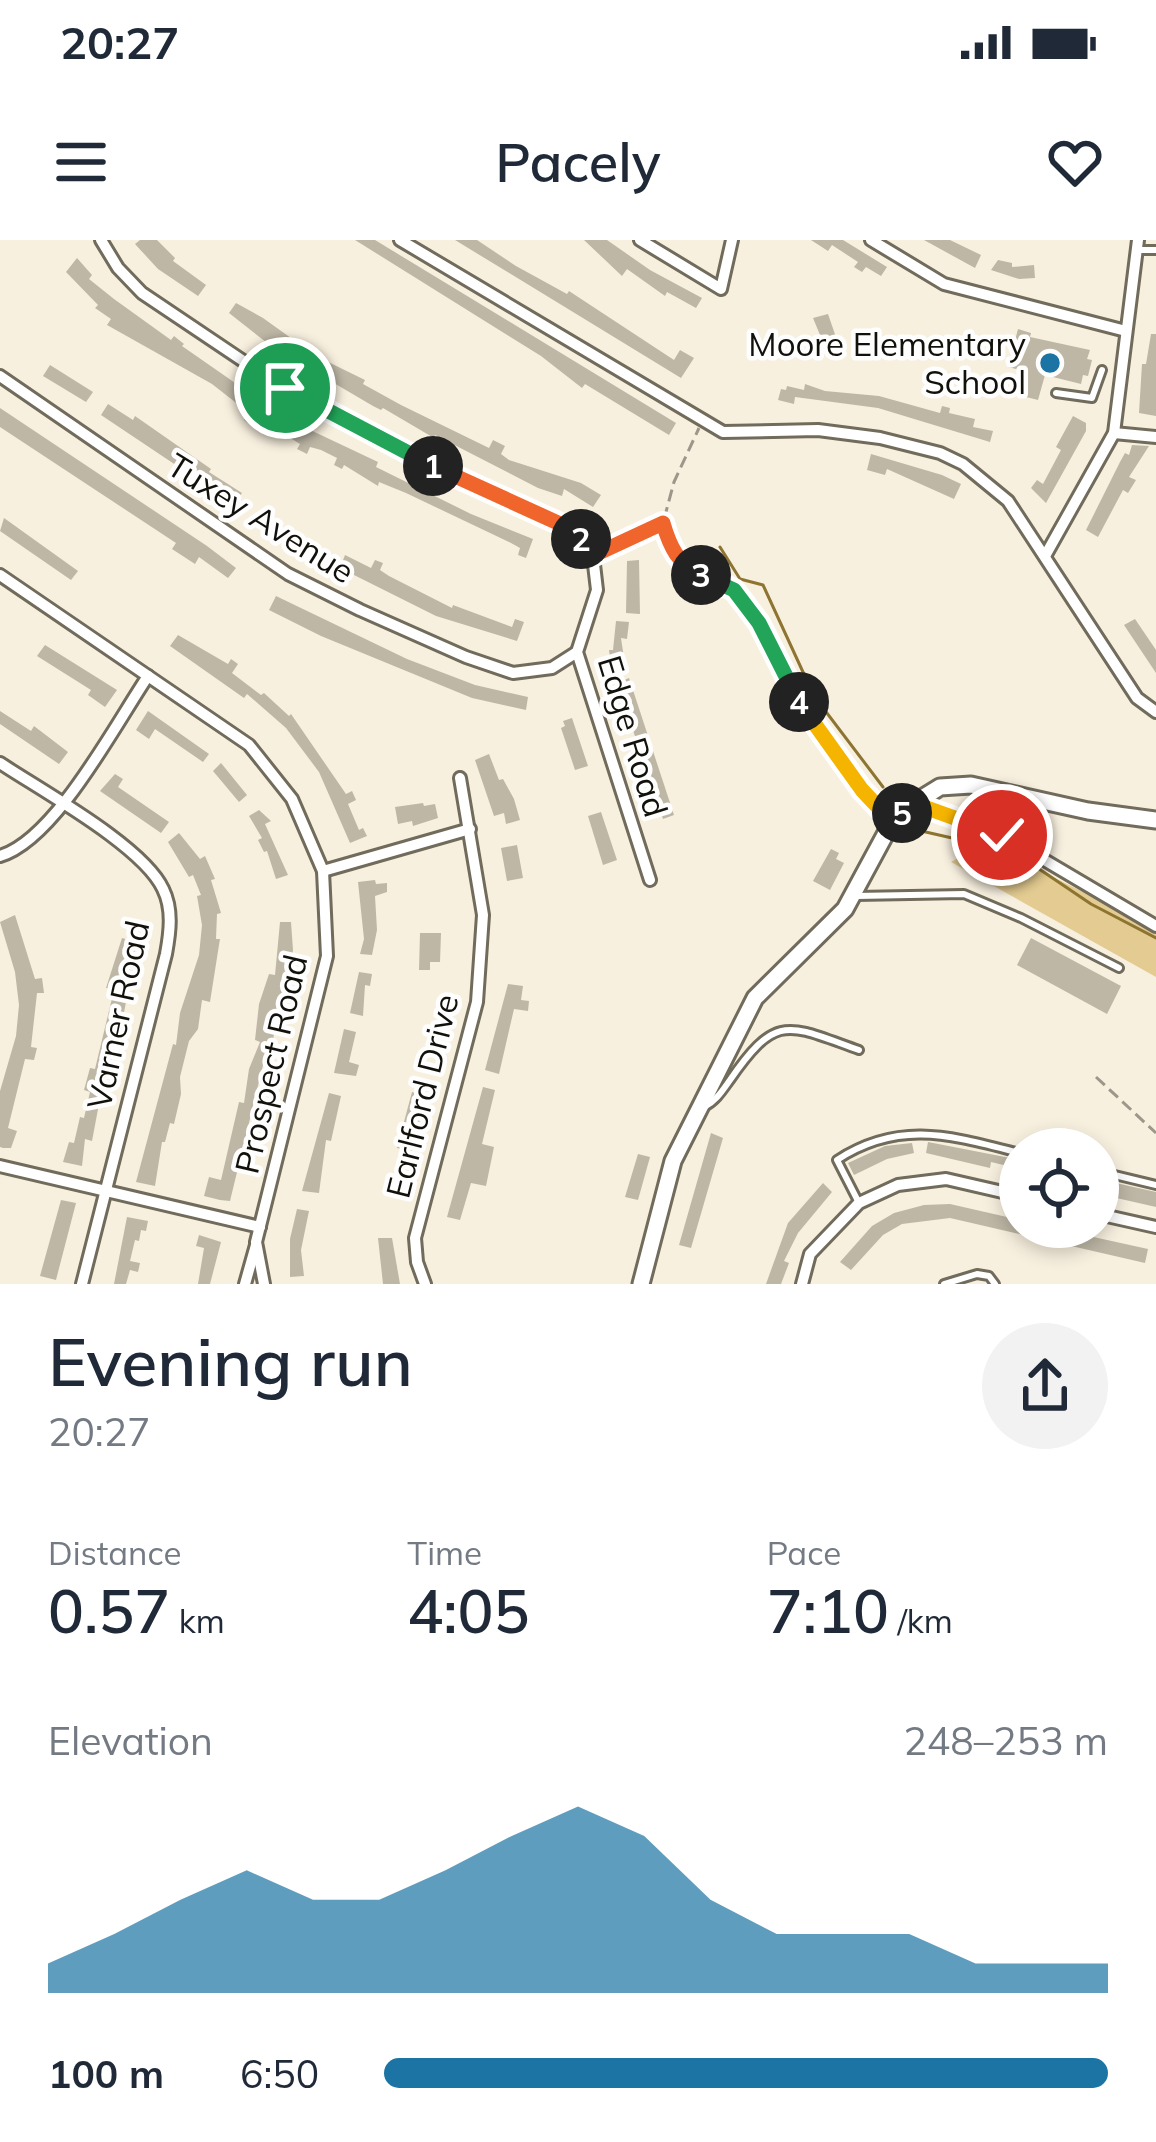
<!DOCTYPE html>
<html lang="en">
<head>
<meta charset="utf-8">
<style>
	body { margin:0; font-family:Mulish,sans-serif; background:#f2f2f3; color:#1f2937; height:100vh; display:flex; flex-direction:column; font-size:45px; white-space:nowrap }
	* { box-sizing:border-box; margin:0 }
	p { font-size:39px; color:#747a83 }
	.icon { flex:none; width:66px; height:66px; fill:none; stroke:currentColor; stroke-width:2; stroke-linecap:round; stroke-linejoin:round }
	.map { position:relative; height:1044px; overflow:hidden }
	.details { display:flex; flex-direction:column; background:#fff; flex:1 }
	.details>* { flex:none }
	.buttons { position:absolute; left:999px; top:888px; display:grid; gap:24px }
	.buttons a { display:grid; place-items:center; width:120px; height:120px; border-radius:50%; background:#fff; box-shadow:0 6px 18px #0003; font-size:60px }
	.pin { position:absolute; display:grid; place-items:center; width:102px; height:102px; color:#fff; margin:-51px; border:6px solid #fff; border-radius:50%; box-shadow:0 3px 12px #0007 }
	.km { position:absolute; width:60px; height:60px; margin:-30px; border-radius:50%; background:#222; color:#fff; font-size:33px; line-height:60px; text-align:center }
	.round { display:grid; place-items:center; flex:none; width:126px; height:126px; border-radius:63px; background:#f2f2f3 }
	.headline { display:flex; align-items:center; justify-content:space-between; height:204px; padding:0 48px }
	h1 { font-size:66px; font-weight:600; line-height:90px }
	.stats { display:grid; grid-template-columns:repeat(3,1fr); gap:18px; height:204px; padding:12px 48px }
	.stats div { display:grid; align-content:center }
	.stats b { font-size:60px; font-weight:600 }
	.stats small { font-size:33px; font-weight:400 }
	.stats p { font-size:33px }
	.chart { height:336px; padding:24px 48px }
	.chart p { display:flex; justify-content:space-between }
	.chart svg { width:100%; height:216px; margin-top:12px; fill:#1b74a3; opacity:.7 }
	ul { padding:0 48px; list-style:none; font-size:39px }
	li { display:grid; grid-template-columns:192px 144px 1fr; align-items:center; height:90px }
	li i { height:30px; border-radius:15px; background:#1b74a3 }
	.status { display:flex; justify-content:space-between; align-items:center; height:84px; padding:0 60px; background:#fff; direction:ltr }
	.status svg { height:33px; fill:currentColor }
	header { display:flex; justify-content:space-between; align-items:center; height:156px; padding:0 48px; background:#fff; font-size:54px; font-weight:600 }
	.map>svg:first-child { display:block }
	.green { fill:#e3cb91 }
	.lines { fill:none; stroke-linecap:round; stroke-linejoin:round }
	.stream { stroke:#8d7430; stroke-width:3 }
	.building { fill:#beb7a6 }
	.lane-casing { stroke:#716b5c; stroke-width:12 }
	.street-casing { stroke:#716b5c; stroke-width:16 }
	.secondary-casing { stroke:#716b5c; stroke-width:21 }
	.path { stroke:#9c978a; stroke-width:3; stroke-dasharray:12 6; stroke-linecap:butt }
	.lane { stroke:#fff; stroke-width:6 }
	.street { stroke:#fff; stroke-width:10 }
	.secondary { stroke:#fff; stroke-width:15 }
	.split-1-casing { stroke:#fff; stroke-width:24 }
	.split-2-casing { stroke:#fff; stroke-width:24 }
	.split-3-casing { stroke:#fff; stroke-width:24 }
	.split-4-casing { stroke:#fff; stroke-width:24 }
	.split-5-casing { stroke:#fff; stroke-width:24 }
	.split-6-casing { stroke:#fff; stroke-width:24 }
	.split-1 { stroke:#22a559; stroke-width:15 }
	.split-2 { stroke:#f0652b; stroke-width:15 }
	.split-3 { stroke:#f0652b; stroke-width:15 }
	.split-4 { stroke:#22a559; stroke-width:15 }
	.split-5 { stroke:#f5b400; stroke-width:15 }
	.split-6 { stroke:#f5b400; stroke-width:15 }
	.poi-dot { fill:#1b74a3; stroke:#fefefe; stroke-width:4.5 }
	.labels { text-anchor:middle; stroke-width:9; stroke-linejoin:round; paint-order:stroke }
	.poi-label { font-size:33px; fill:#12100a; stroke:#fefefe; text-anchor:end }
	.street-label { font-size:33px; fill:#12100a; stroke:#fefefe }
</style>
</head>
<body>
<div class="status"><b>20:27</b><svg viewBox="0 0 49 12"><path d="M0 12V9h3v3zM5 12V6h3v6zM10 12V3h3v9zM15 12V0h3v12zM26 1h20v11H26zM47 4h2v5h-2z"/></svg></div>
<header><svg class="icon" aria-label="menu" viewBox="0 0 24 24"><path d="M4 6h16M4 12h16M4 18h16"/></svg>Pacely<svg class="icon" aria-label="heart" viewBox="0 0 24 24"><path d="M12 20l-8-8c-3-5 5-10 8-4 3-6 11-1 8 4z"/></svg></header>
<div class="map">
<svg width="1156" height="1044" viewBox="0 0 1156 1044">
	<rect width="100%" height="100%" fill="#f8f0df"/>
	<path class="green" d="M984,603l172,85v49l-205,-115z"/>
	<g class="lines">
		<g class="stream">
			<path d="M720,307l20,32 23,6 51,111 69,91"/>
			<path d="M908,588l106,24 77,52 65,34"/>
		</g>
	</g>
	<g class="building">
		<path d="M140,0h17l18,18 -2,3 33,24 -8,11 -40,-27 -23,-25z"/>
		<path d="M355,0h20l301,183 -7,12 -84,-51 -3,4 -41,-32z"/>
		<path d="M455,0h22l39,26 51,28 2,-3 105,69 6,-10 14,8 -13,20z"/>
		<path d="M584,0h23l43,30 52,28 -6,10 -29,-16 -2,4 -38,-27 -5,7z"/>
		<path d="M811,0h32l44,27 -6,9 -15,-9 -4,5 -8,-5 4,-5 -26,-17 -4,6z"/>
		<path d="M924,0h26l31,15 -6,13z"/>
		<path d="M77,18l15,17 -3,4 25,20 57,41 3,-4 10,8 -2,2 105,73 91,43 -2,5 95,47 62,25 -7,19 -8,-3 2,-7 -9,-5 -105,-50 -27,-11 -1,4 -34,-21 -2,4 -8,-4 3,-7 -16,-8 -11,-3 -3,7 -10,-5 3,-5 -40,-25 -7,8 -9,-7 5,-7 -37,-29 -105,-59 4,-6 -16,-11 3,-3 -32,-33z"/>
		<path d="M998,20l14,3v4l22,-2 1,13 -16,1 -28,-9z"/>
		<path d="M236,63l27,15 53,38 49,24 -2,4 38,21 88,43 4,-8 12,6 -4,8 8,6 72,23 20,12 -8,12 -29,-18 -2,7 -24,-8 -103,-53 -1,3 -51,-30 -2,2 -8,-4 -102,-60 -42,-33z"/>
		<path d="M828,74l10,29 -13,4 -12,-29z"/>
		<path d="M1018,89l13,4 -1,4 60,13 -3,9 5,1 -4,16 -5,-1 -2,9 -36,-9 -7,25 -24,-6 6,-24 -12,-3z"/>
		<path d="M1151,94h5v82l-17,-3 3,-49h4z"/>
		<path d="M50,125l43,27 -7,10 -43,-26z"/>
		<path d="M805,144l20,7 54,5 61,17 2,-7 8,2 -1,5 26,6 -2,8 20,4 -3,11 -112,-34 -83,-11 -1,7 -16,-4 3,-11 5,1 1,-4 17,4z"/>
		<path d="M108,164l25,16 2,-4 76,53 -2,3 33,21 -8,11 -133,-89z"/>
		<path d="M0,168l207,138 29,22 -8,10 -29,-21 -4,7 -23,-15 4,-6 -176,-116z"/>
		<path d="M1073,176l13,7v8l-40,72 -15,-15 6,-8 6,4 18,-34 -5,-3z"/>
		<path d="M1132,205l17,1 -20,31 7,3 -8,13 -5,-3 -25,47 -12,-7 34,-68 5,-9 4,2z"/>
		<path d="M871,214l71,21 19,9 -7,15 -67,-30 -2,6 -18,-5z"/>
		<path d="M4,278l74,53 -7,9 -71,-49z"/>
		<path d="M345,315l26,13 4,-8 8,3 -3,7 9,6 63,32 1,-3 59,22 3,-8 9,3 -7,19 -81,-25 -96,-48z"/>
		<path d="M639,320l1,54 -14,-1 1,-52z"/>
		<path d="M276,356l131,63 68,26 53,12 -2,13 -54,-12 -151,-62 -52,-26z"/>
		<path d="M1135,379l21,31v23l-32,-48z"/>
		<path d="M616,381l13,1 -2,17 -6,-1 4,27 -14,2 -2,-17h4z"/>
		<path d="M178,395l50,29 3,-5 7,5 -6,9 29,22 3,-2 25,23 2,-2 55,80 6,-3 4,9 -8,4 11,26 4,-2 4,8 -17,7 -31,-71 -33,-44 -39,-34 -3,4 -74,-52z"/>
		<path d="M45,405l72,45 -12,17 -17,-12 3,-5 -54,-34z"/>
		<path d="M629,438l45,137 -11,4 -46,-136z"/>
		<path d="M0,471l31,20 3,-5 34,26 -9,12 -59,-40z"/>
		<path d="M148,471l61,43 -6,8 -48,-33 -6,10 -13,-9z"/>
		<path d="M572,478l16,48 -13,4 -14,-42 4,-2 -2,-5z"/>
		<path d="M489,514l10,26 4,-1 11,20 6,21 -14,4 -2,-11 -10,3 -19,-56z"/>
		<path d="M221,523l26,32 -8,7 -26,-31z"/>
		<path d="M115,534l8,5 -5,8 51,35 -8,11 -61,-42z"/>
		<path d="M423,563l1,3 11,-2 3,14 -25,8 -1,-5 -14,3 -3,-17z"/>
		<path d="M259,570l12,11 -6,3 23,51 -12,4 -9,-28 -3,1 -6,-12 4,-2 -13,-22z"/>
		<path d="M601,572l16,48 -14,5 -15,-49z"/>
		<path d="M179,593l21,26 5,-3 10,23 -4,1 10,33 -4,1 -1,25h4l-1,6 -9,57 -8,-2 -4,29 -9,12 -9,36 1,17 -7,30 -4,-1 -5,19h-3l-7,44 -19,-4 37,-138 3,1 4,-32 19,-58 3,-30 -5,-29 4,-1 -8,-20 -4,2 -21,-35z"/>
		<path d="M517,605l6,33 -16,3 -6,-33z"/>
		<path d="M831,609l8,4 -3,6 8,4 -14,27 -17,-9z"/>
		<path d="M375,640l1,4 11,-1v9l-12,4 2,34 -5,25 -12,-1 4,-15 -6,-57z"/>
		<path d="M15,675l20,64 7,-1 2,15h-7l-6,54 6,1 -3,12 -9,-1 -17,69 9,3 -6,17h-8l-3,-1v-56l16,-55 3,-31 -4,-33 -15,-50z"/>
		<path d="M280,682h11l2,28 -4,28 -4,16 -4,-1 -8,47 -4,14 -3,-1 -36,148 -10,-1 -16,-4 5,-19 12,3 18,-78 5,1 5,-34 11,-27 -5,-2 4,-36 10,-30 6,1z"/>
		<path d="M420,693h21l-1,29h-10v8h-11z"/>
		<path d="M122,698l15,4 -15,59 4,1 -6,31 -18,55 -10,53 -7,-2 -3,27 -19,-4 6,-20 5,1 6,-26 4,1 6,-26 -6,-2 6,-22 5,1 19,-79 -8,-2z"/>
		<path d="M1031,698l90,48 -14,28 -90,-49z"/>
		<path d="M359,732l13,2 -2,12 -5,-1 -2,31 -13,-3z"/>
		<path d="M508,744l15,2 -2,14 8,1 -1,10 -14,-2 -15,65 -14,-4z"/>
		<path d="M344,789l12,3 -7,30 10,3 -3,11 -22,-3z"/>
		<path d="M483,847l12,3 -13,54 12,3 -8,39 -15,-3 -11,37 -13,-3z"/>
		<path d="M412,852l14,3 -14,56 -15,-3z"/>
		<path d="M329,853l12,3 -10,45 -5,-1 -7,53 -17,-2z"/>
		<path d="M711,893l12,5 -32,110 -12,-3z"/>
		<path d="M928,902l92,18v9l-29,-7 -1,6 -64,-15z"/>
		<path d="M912,903l2,10 -27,6 -33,16 -6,-12 37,-17z"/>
		<path d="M638,914l12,3 -12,43 -13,-3z"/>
		<path d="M1098,939l58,13v15l-57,-13z"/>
		<path d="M823,943l9,9 -34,41 -14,28 5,2 -8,21h-15l22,-61z"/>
		<path d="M61,960l15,3 -20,77 -16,-4z"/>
		<path d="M950,964l70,16v7h28l100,22 -3,14 -195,-45 -48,6 -19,11 -32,35 -11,-8 32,-36 22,-13 30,-8z"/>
		<path d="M297,969l12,2 -8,39 3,26 -14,1v-38z"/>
		<path d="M127,977l21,4 -2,10 -5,-1 -2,11 -4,-1 -5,21 10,2 -2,9 -8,-2 -4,14h-12z"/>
		<path d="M199,995l22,7 -11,42h-12l6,-36 -8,-2z"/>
		<path d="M378,998h14l8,46h-17z"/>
	</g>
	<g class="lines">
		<defs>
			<g id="lane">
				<path d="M1137,10h19"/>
				<path d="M1056,153l36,5 10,-28"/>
				<path d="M856,656l108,-2 57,24 98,50"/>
				<path d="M704,867c12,-6 18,-16 26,-27 47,-68 58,-55 129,-30"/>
				<path d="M1098,931l58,14"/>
				<path d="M859,963l-22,-43c63,-41 115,-24 183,-7"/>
				<path d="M944,1044l33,-10 12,2 6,8"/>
			</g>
			<g id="street">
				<path d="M101,0l17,28 24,25 143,96 190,99 94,40 13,12 11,16 4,34 -20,62 73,228"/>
				<path d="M400,0l323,192 95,-2 62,8 60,15 23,11 45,37 129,197 19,14"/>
				<path d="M640,0l81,49 11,-49"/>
				<path d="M871,0l73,44 182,47"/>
				<path d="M0,136l288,198 72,36 106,47 47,16 39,-5 25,-16"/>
				<path d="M1114,193l42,4"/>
				<path d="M1045,316l69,-123 24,-193"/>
				<path d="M0,335l249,170 43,54 31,72 4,85 -71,286 8,42"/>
				<path d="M0,523c42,28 143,83 163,126 10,20 7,43 3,65l-84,330"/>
				<path d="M913,563l89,32 154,91"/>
				<path d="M0,616c55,-16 115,-131 148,-180"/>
				<path d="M323,631l147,-42"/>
				<path d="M0,926l260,61"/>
				<path d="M1098,974l58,13"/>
				<path d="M245,1044l11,-39"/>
				<path d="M425,1044l-8,-22 -2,-24 62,-236 6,-87 -23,-137"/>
				<path d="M802,1044l8,-30 49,-51 39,-18 48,-6 74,17"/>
			</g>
			<path id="secondary" d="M641,1044l32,-123 82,-163 90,-89 47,-87 14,-14 34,-21 31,-2 117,26 68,9"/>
		</defs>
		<use href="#lane" class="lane-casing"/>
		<use href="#street" class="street-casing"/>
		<use href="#secondary" class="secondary-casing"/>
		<g class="path">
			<path d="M663,283c18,67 45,38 75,73 27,30 40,69 60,104 22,39 53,78 83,110"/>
			<path d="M602,312l61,-29 11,-41 25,-54"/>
			<path d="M1096,837l60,56"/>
		</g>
		<use href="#lane" class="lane"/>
		<use href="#street" class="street"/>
		<use href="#secondary" class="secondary"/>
	</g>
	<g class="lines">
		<defs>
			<path id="split-1" d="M285,148l148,78"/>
			<path id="split-2" d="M433,226l136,62 12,11"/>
			<path id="split-3" d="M581,299l11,17 71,-33c7,24 15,41 38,52"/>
			<path id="split-4" d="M701,335l33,15 25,33 40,79"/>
			<path id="split-5" d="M799,462l63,88 30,32 10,-9"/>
			<path id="split-6" d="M902,573l11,-10 89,32"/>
		</defs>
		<use href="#split-1" class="split-1-casing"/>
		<use href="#split-2" class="split-2-casing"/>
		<use href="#split-3" class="split-3-casing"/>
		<use href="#split-4" class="split-4-casing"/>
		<use href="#split-5" class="split-5-casing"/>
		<use href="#split-6" class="split-6-casing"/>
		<use href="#split-1" class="split-1"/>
		<use href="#split-2" class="split-2"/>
		<use href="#split-3" class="split-3"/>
		<use href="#split-4" class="split-4"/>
		<use href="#split-5" class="split-5"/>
		<use href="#split-6" class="split-6"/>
	</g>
	<circle class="poi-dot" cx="1050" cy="123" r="12"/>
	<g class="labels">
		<g class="poi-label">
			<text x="1026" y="116">Moore Elementary<tspan x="1026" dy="38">School</tspan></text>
		</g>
		<g class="street-label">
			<text transform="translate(261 278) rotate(32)" y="12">Tuxey Avenue</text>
			<text transform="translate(633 496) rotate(73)" y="12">Edge Road</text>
			<text transform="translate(118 775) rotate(-78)" y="12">Varner Road</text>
			<text transform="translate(271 824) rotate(-77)" y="12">Prospect Road</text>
			<text transform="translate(422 856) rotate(-76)" y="12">Earlford Drive</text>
		</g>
	</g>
</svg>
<div class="buttons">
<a><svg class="icon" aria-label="locate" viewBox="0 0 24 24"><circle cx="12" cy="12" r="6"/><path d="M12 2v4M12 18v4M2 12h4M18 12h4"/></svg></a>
</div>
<div class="pin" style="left:285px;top:148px;background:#1e9e55"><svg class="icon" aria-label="arrive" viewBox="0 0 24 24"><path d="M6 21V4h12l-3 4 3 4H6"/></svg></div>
<div class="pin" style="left:1002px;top:595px;background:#d93025"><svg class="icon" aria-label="check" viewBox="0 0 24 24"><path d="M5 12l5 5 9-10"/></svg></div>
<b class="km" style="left:433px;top:226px">1</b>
<b class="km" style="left:581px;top:299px">2</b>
<b class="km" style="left:701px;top:335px">3</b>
<b class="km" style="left:799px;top:462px">4</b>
<b class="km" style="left:902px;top:573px">5</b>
</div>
<section class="details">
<div class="headline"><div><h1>Evening run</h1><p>20:27</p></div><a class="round"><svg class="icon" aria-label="share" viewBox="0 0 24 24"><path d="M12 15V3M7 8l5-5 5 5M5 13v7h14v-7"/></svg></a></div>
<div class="stats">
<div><p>Distance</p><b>0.57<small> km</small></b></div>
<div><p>Time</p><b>4:05</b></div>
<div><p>Pace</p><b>7:10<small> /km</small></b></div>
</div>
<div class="chart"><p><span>Elevation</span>248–253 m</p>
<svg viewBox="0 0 160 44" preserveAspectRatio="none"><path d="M0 44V38L10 32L20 25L30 19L40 25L50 25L60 19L70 12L80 6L90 12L100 25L110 32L120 32L130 32L140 38L150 38L160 38V44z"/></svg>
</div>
<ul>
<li><b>100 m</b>6:50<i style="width:100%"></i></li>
</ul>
</section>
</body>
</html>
